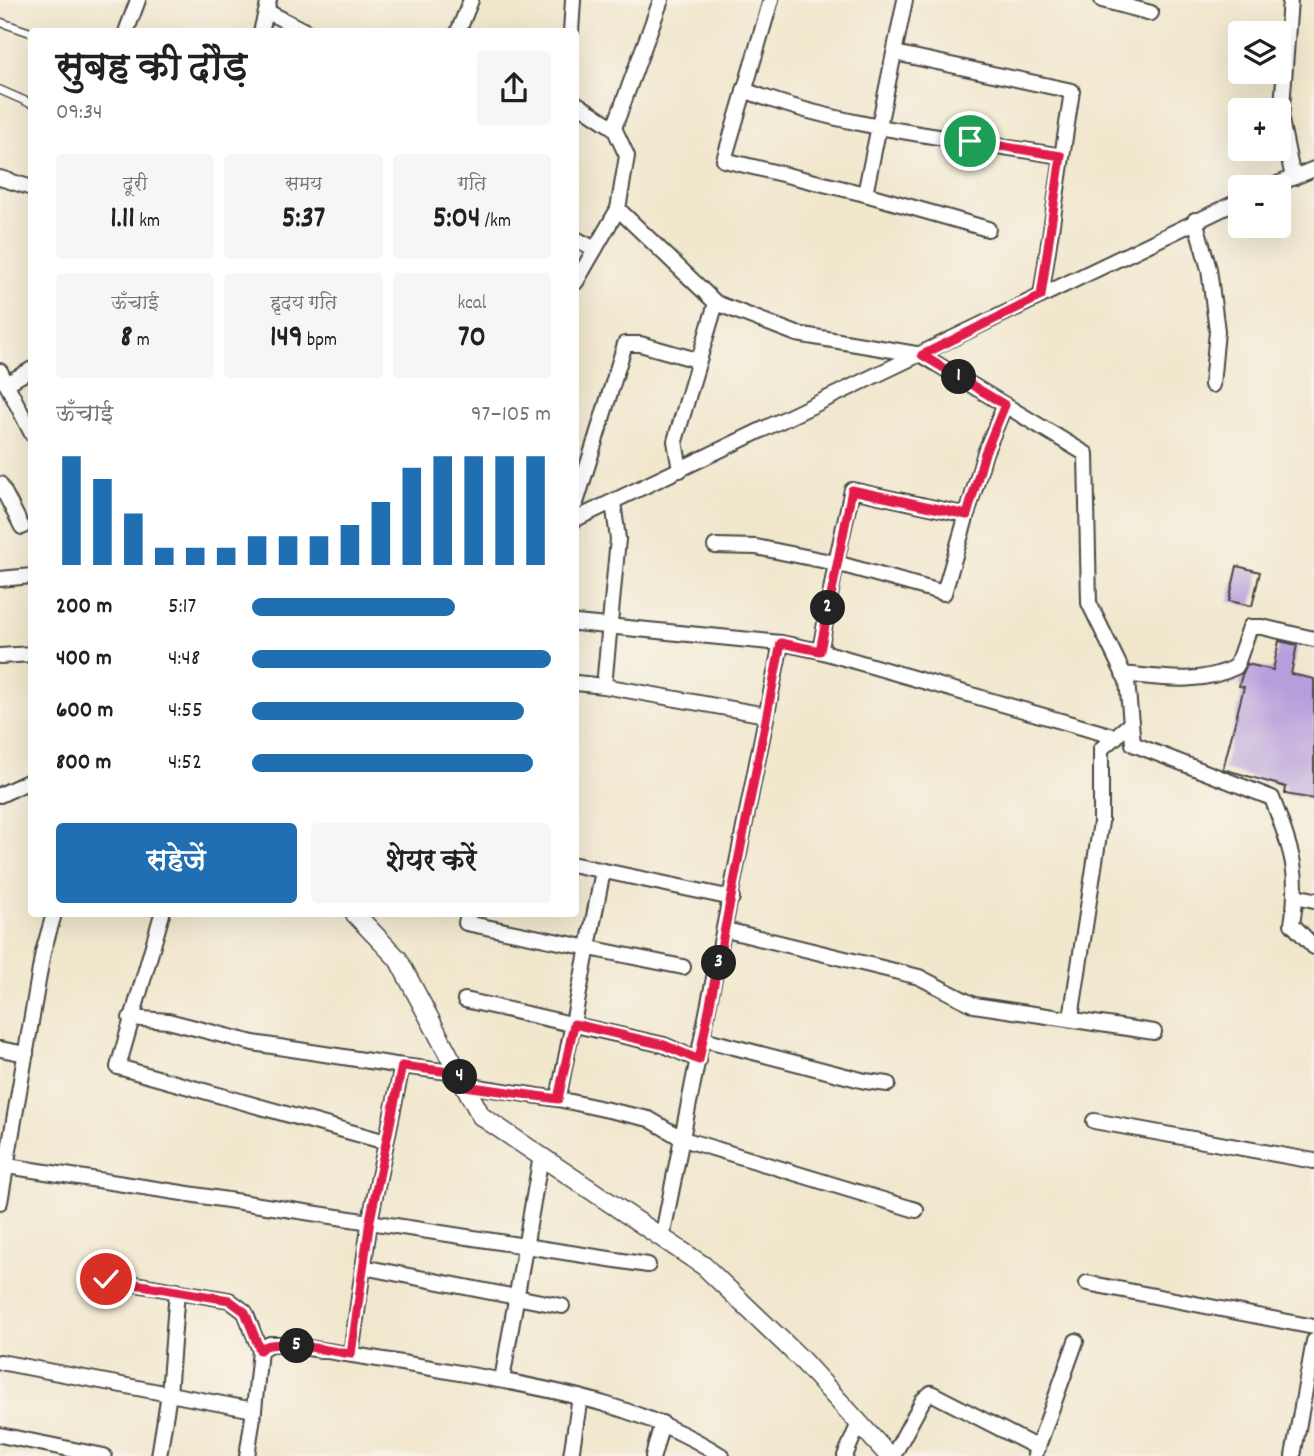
<!DOCTYPE html>
<html lang="hi">
<head>
<meta charset="utf-8">
<style>
	body { margin:0; font-family:Dekko,"Playpen Sans Deva",sans-serif; background:#f6f6f6; color:#202124; height:100vh; display:flex; flex-direction:column; font-size:26px; white-space:nowrap }
	* { box-sizing:border-box; margin:0 }
	p { font-size:23px; color:#757577 }
	.icon { flex:none; width:38px; height:38px; fill:none; stroke:currentColor; stroke-width:2; stroke-linecap:round; stroke-linejoin:round }
	.map { position:relative; flex:1; overflow:hidden }
	.panel { position:absolute; left:28px; top:28px; width:551px; height:889px; display:flex; flex-direction:column; background:#fff; border-radius:7px; box-shadow:0 7px 28px #0002 }
	.panel>* { flex:none }
	.buttons { position:absolute; left:1228px; top:21px; display:grid; gap:14px }
	.buttons a { display:grid; place-items:center; width:63px; height:63px; border-radius:7px; background:#fff; box-shadow:0 7px 28px #0002; font-size:35px }
	.pin { position:absolute; display:grid; place-items:center; width:60px; height:60px; color:#fff; margin:-30px; border:4px solid #fff; border-radius:50%; box-shadow:0 2px 7px #0007 }
	.km { position:absolute; width:35px; height:35px; margin:-18px; border-radius:50%; background:#222; color:#fff; font-size:19px; line-height:35px; text-align:center }
	.round { display:grid; place-items:center; flex:none; width:74px; height:74px; border-radius:7px; background:#f6f6f6 }
	.headline { display:flex; align-items:center; justify-content:space-between; height:119px; padding:0 28px }
	h1 { font-size:38px; font-weight:800; line-height:52px }
	.stats { display:grid; grid-template-columns:repeat(3,1fr); gap:10px; height:119px; padding:7px 28px }
	.stats div { display:grid; align-content:center; border-radius:7px; background:#f6f6f6; text-align:center }
	.stats b { font-size:30px; font-weight:800 }
	.stats small { font-size:19px; font-weight:400 }
	.stats p { font-size:19px }
	.chart { height:196px; padding:14px 28px }
	.chart p { display:flex; justify-content:space-between }
	.chart svg { width:100%; height:126px; margin-top:7px; stroke:#1f6fb2; stroke-width:6 }
	.action { display:flex; gap:14px; margin-top:auto; padding:14px 28px }
	.action a { flex:1; height:80px; border-radius:7px; background:#1f6fb2; color:#fff; font-size:28px; font-weight:800; line-height:80px; text-align:center }
	.action a+a { background:#f6f6f6; color:#202124 }
	ul { padding:0 28px; list-style:none; font-size:23px }
	li { display:grid; grid-template-columns:112px 84px 1fr; align-items:center; height:52px }
	li i { height:18px; border-radius:9px; background:#1f6fb2 }
	.map>svg:first-child { display:block }
	.building { fill:#b69ddb }
	.lines { fill:none; stroke-linecap:round; stroke-linejoin:round }
	.service-casing { stroke:#494743; stroke-width:10 }
	.minor-casing { stroke:#494743; stroke-width:18 }
	.tertiary-casing { stroke:#494743; stroke-width:21 }
	.service { stroke:#fff; stroke-width:7 }
	.minor { stroke:#fff; stroke-width:14 }
	.tertiary { stroke:#fff; stroke-width:18 }
	.route-casing { stroke:#fff; stroke-width:14 }
	.route { stroke:#e11d48; stroke-width:9 }
</style>
</head>
<body>
<div class="map">
<svg width="1314" height="1456" viewBox="0 0 1314 1456">
	<rect width="100%" height="100%" fill="#f7f3e8"/>
	<filter id="ink" filterUnits="userSpaceOnUse"><feTurbulence type="fractalNoise" baseFrequency=".0143" numOctaves="2"/><feDisplacementMap in="SourceGraphic" scale="14" xChannelSelector="R" yChannelSelector="G"/><feConvolveMatrix kernelMatrix="1 2 1 2 8 2 1 2 1" color-interpolation-filters="sRGB"/></filter>
	<filter id="wash" filterUnits="userSpaceOnUse"><feTurbulence type="fractalNoise" baseFrequency=".00686" numOctaves="4" result="noise"/><feDisplacementMap in="SourceGraphic" scale="28" xChannelSelector="R" yChannelSelector="G"/><feGaussianBlur stdDeviation="1.57" result="paint"/><feColorMatrix in="noise" values="0 0 0 0 0 0 0 0 0 0 0 0 0 0 0 0 0 1.4 0 .05"/><feComposite in="paint" operator="in"/></filter>
	<g filter="url(#wash)">
		<rect width="100%" height="100%" fill="#f1e7cd"/>
		<g id="blocks">
			<g class="building">
				<path d="M1237,566l23,6 -8,34 -23,-5z"/>
				<path d="M1279,641l18,4 -6,29 23,5v120l-29,-5 1,-7 -63,-18 21,-82 -5,-1 3,-11 5,-11 26,6z"/>
			</g>
		</g>
	</g>
	<g filter="url(#ink)">
		<use href="#blocks" fill-opacity="0" stroke="#494743" stroke-width="2"/>
		<g class="lines">
			<defs>
				<g id="service">
					<path d="M0,22l32,11"/>
					<path d="M0,90l32,14"/>
				</g>
				<g id="minor">
					<path d="M771,0l-47,160 141,34 40,-194"/>
					<path d="M1102,0l49,13"/>
					<path d="M1290,0l-9,120 12,58"/>
					<path d="M268,12l39,20"/>
					<path d="M126,32l12,-32"/>
					<path d="M261,32l8,-32"/>
					<path d="M458,32l13,-32"/>
					<path d="M571,32l2,-32"/>
					<path d="M895,53l177,38 -31,205"/>
					<path d="M744,90c100,39 212,48 317,66"/>
					<path d="M576,103l38,25 13,28 -9,53 98,94 81,31 125,21 164,99 3,149 38,78 6,63 139,54c18,48 29,73 20,126l22,23"/>
					<path d="M614,128l47,-128"/>
					<path d="M0,178l32,10"/>
					<path d="M1270,187l44,-18"/>
					<path d="M865,194l123,35"/>
					<path d="M1195,220l14,49 8,62 -5,54"/>
					<path d="M576,239l19,10"/>
					<path d="M576,282l42,-73"/>
					<path d="M0,371l32,63"/>
					<path d="M6,384l26,-15"/>
					<path d="M680,470l-5,-29 41,-138"/>
					<path d="M0,484l22,43"/>
					<path d="M613,502l5,37 -14,147 162,29"/>
					<path d="M576,503l49,-159h15l57,16"/>
					<path d="M576,519l665,-319"/>
					<path d="M715,546l41,1 80,16 16,-73 115,25"/>
					<path d="M0,579l32,-3"/>
					<path d="M576,623l205,20 39,8 16,-88 108,30 41,-140 20,-48"/>
					<path d="M820,651l296,86"/>
					<path d="M0,656l32,-2"/>
					<path d="M1123,674c40,4 76,11 113,-7l14,-40h12l52,12"/>
					<path d="M576,683l28,3"/>
					<path d="M0,795l32,-15"/>
					<path d="M576,865l156,33"/>
					<path d="M1296,896l18,4"/>
					<path d="M162,914l-44,153 268,75"/>
					<path d="M468,914l-2,9 217,44"/>
					<path d="M726,930l193,47 55,28 180,27"/>
					<path d="M465,1000l199,45 35,15"/>
					<path d="M130,1018l38,3 85,22 149,23"/>
					<path d="M1071,1018l30,-196v-73l30,-26"/>
					<path d="M703,1039l162,42 23,3"/>
					<path d="M0,1049l26,5"/>
					<path d="M465,1085l93,14 91,20 34,20 233,71"/>
					<path d="M558,1099l45,-228"/>
					<path d="M1094,1121l220,40"/>
					<path d="M7,1166l641,99"/>
					<path d="M0,1202l43,-250 11,-38"/>
					<path d="M662,1238l119,-595"/>
					<path d="M363,1267l199,39"/>
					<path d="M106,1279l123,21 16,12 15,38"/>
					<path d="M1087,1283l227,44"/>
					<path d="M351,1354l19,-134 32,-154 56,7"/>
					<path d="M0,1362l254,48 -7,46"/>
					<path d="M502,1380l39,-224"/>
					<path d="M254,1410l6,-60 10,-6h12c67,10 134,21 200,33 85,15 166,32 240,79"/>
					<path d="M0,1435l104,21"/>
					<path d="M1035,1455l41,-114"/>
					<path d="M159,1456l10,-62 8,-104"/>
					<path d="M571,1456l9,-59"/>
					<path d="M653,1456l9,-33"/>
					<path d="M845,1456l14,-33"/>
					<path d="M893,1456l30,-56 8,-7 107,55"/>
					<path d="M1293,1456l21,-115"/>
				</g>
				<path id="tertiary" d="M355,914l43,45 83,157 223,150 95,91 90,99"/>
			</defs>
			<use href="#service" class="service-casing"/>
			<use href="#minor" class="minor-casing"/>
			<use href="#tertiary" class="tertiary-casing"/>
			<use href="#service" class="service"/>
			<use href="#minor" class="minor"/>
			<use href="#tertiary" class="tertiary"/>
		</g>
	</g>
	<g class="lines" filter="url(#ink)">
		<defs>
			<path id="route" d="M106,1279l123,21 16,12 15,38c10,-14 73,2 91,4l19,-134 32,-154 56,7 7,13 93,13 16,-75 90,21 35,15 82,-417 39,8 32,-161 115,25 18,-62 20,-48 -83,-50 119,-59 20,-140 -91,-15"/>
		</defs>
		<use href="#route" class="route-casing"/>
		<use href="#route" class="route"/>
	</g>
</svg>
<div class="buttons">
<a><svg class="icon" aria-label="layers" viewBox="0 0 24 24"><path d="M12 4l9 5-9 5-9-5zM3 14l9 5 9-5"/></svg></a>
<a>+</a>
<a>−</a>
</div>
<div class="pin" style="left:970px;top:141px;background:#1e9e55"><svg class="icon" aria-label="arrive" viewBox="0 0 24 24"><path d="M6 21V4h12l-3 4 3 4H6"/></svg></div>
<div class="pin" style="left:106px;top:1279px;background:#d93025"><svg class="icon" aria-label="check" viewBox="0 0 24 24"><path d="M5 12l5 5 9-10"/></svg></div>
<b class="km" style="left:959px;top:377px">1</b>
<b class="km" style="left:828px;top:608px">2</b>
<b class="km" style="left:719px;top:963px">3</b>
<b class="km" style="left:460px;top:1077px">4</b>
<b class="km" style="left:297px;top:1346px">5</b>
<section class="panel">
<div class="headline"><div><h1>सुबह की दौड़</h1><p>09:34</p></div><a class="round"><svg class="icon" aria-label="share" viewBox="0 0 24 24"><path d="M12 15V3M7 8l5-5 5 5M5 13v7h14v-7"/></svg></a></div>
<div class="stats">
<div><p>दूरी</p><b>1.11<small> km</small></b></div>
<div><p>समय</p><b>5:37</b></div>
<div><p>गति</p><b>5:04<small> /km</small></b></div>
</div>
<div class="stats">
<div><p>ऊँचाई</p><b>8<small> m</small></b></div>
<div><p>हृदय गति</p><b>149<small> bpm</small></b></div>
<div><p>kcal</p><b>70</b></div>
</div>
<div class="chart"><p><span>ऊँचाई</span>97–105 m</p>
<svg viewBox="0 0 160 44" preserveAspectRatio="none"><path d="M5 44V6M15 44V14M25 44V26M35 44V38M45 44V38M55 44V38M65 44V34M75 44V34M85 44V34M95 44V30M105 44V22M115 44V10M125 44V6M135 44V6M145 44V6M155 44V6"/></svg>
</div>
<ul>
<li><b>200 m</b>5:17<i style="width:68%"></i></li>
<li><b>400 m</b>4:48<i style="width:100%"></i></li>
<li><b>600 m</b>4:55<i style="width:91%"></i></li>
<li><b>800 m</b>4:52<i style="width:94%"></i></li>
</ul>
<div class="action"><a>सहेजें</a><a>शेयर करें</a></div>
</section>
</div>
</body>
</html>
